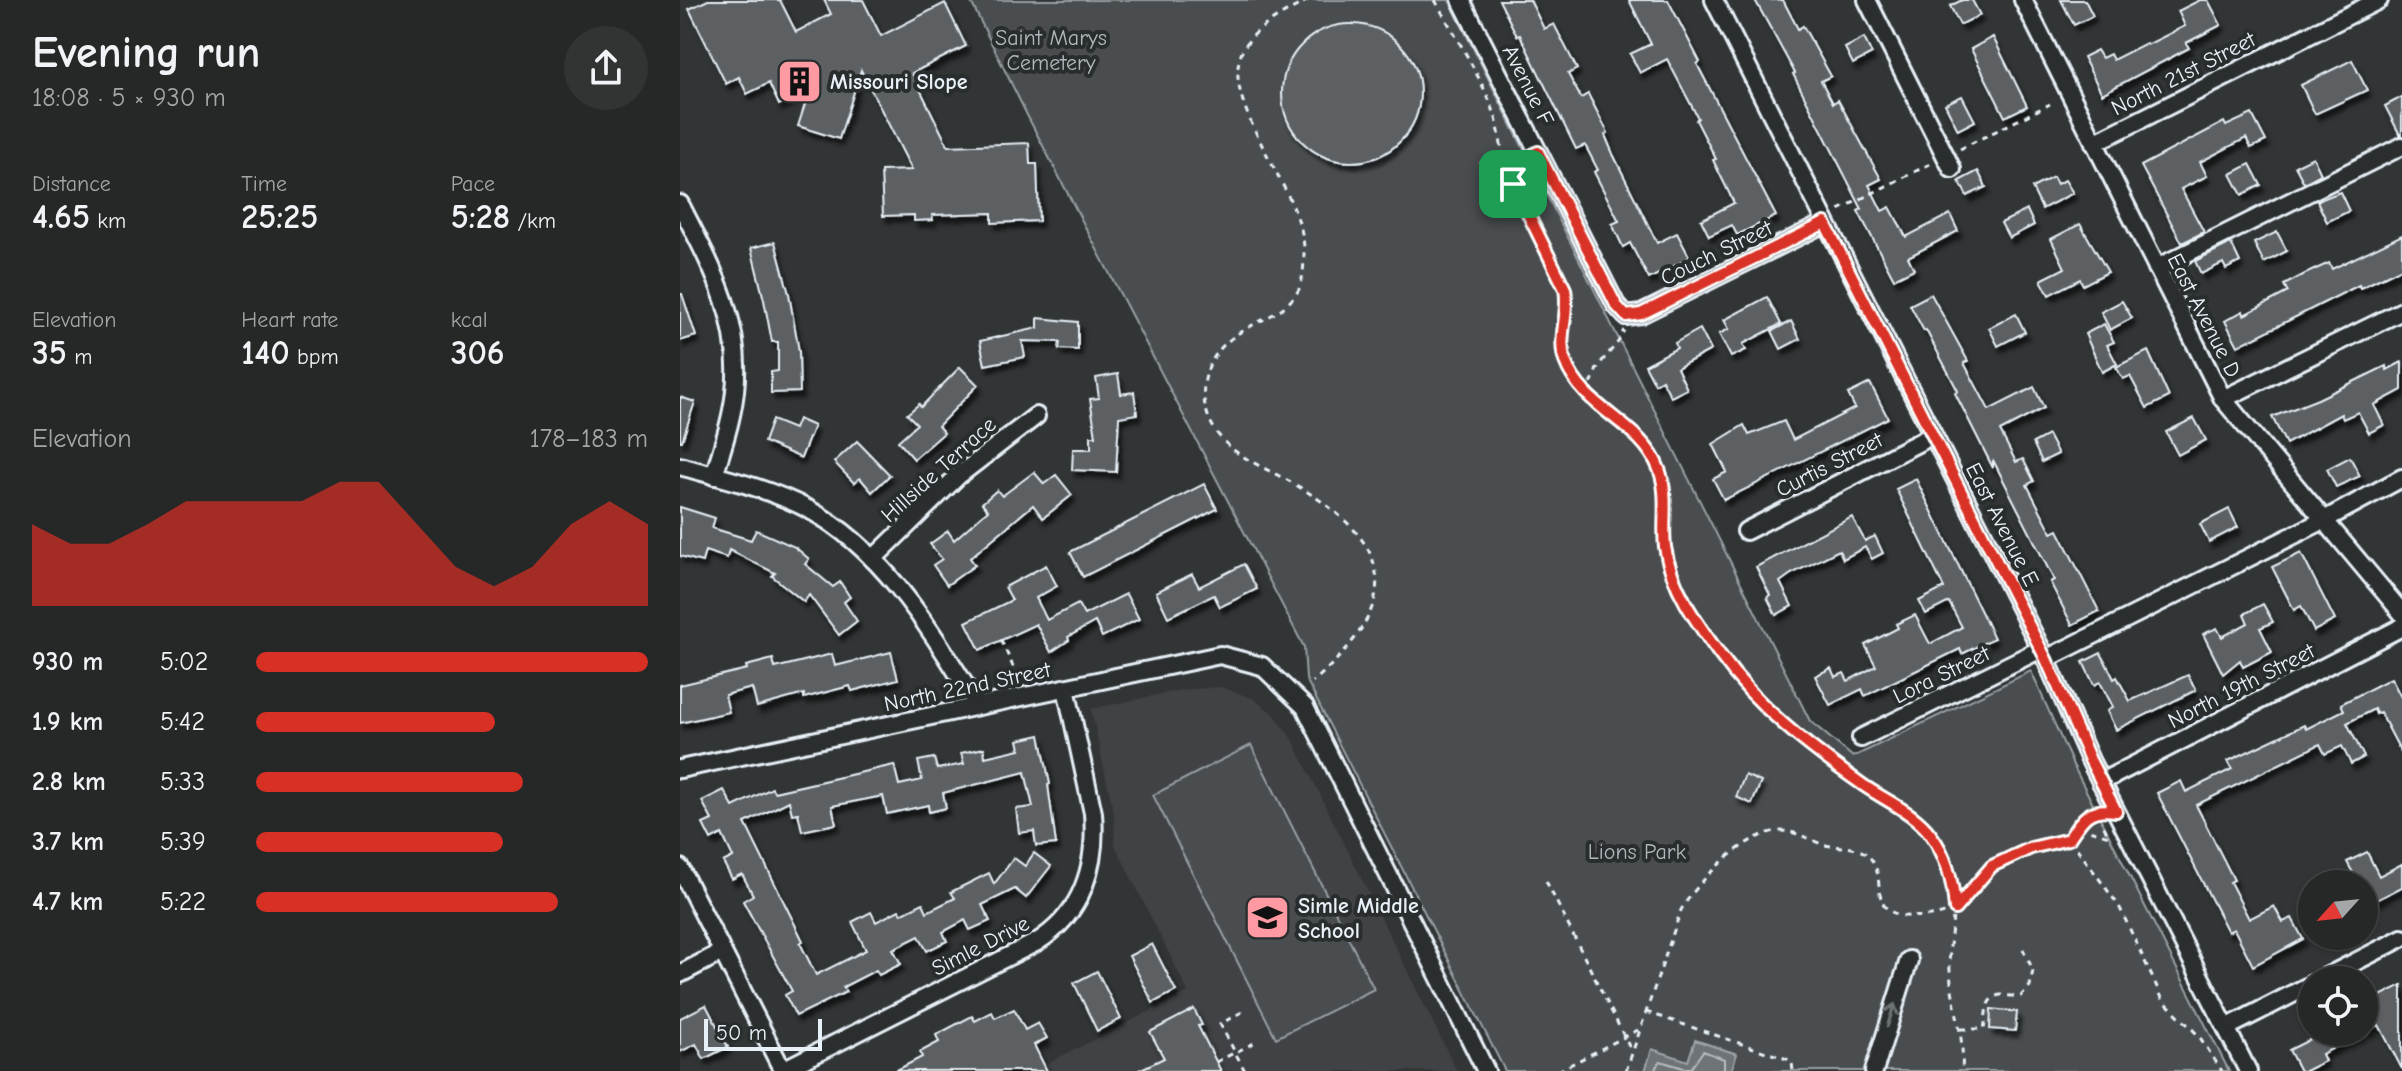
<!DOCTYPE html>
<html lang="en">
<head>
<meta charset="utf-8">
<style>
	body { margin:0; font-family:"Comic Neue",sans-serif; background:#323434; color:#f1f3f6; height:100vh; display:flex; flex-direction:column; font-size:30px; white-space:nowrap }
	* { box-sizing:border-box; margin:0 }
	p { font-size:26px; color:#a4a6a8 }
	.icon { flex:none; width:44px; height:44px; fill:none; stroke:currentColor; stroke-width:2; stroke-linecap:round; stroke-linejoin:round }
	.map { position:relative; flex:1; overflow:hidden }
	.details { display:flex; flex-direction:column; background:#262828; width:680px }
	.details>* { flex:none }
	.needle { width:52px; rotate:243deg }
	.fabs { position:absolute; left:1618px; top:870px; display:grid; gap:16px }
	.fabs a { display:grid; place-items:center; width:80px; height:80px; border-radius:50%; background:#262828; box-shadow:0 2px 6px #0004,0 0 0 2px #424445; font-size:40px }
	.scale { position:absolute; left:24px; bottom:20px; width:118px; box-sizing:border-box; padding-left:8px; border:4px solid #e8f1f8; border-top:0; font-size:22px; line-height:28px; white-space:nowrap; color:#e8f1f8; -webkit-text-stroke:6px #2a2d2e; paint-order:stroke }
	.pin { position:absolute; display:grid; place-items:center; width:68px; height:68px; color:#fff; margin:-34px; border-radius:16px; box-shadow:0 4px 12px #0006 }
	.round { display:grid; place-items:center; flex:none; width:84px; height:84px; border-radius:42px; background:#323434 }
	.headline { display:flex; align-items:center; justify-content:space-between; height:136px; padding:0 32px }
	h1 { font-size:44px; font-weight:700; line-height:60px }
	.metrics { display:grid; grid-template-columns:repeat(3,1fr); gap:12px; height:136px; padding:8px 32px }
	.metrics div { display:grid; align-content:center }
	.metrics b { font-size:34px; font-weight:700 }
	.metrics small { font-size:22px; font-weight:400 }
	.metrics p { font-size:22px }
	.chart { height:224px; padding:16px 32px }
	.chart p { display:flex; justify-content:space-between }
	.chart svg { width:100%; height:144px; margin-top:8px; fill:#d93025; opacity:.7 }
	ul { padding:0 32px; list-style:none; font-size:26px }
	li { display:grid; grid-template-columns:128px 96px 1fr; align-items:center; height:60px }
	li i { height:20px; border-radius:10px; background:#d93025 }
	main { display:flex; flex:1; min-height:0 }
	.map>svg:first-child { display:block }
	.built { fill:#3f4244 }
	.green { fill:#494d4f; stroke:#989fa4; stroke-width:2 }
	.water { fill:#6e7376; stroke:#9fa5aa; stroke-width:2 }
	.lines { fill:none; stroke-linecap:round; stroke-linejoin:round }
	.shore { stroke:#b7bfc4; stroke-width:2 }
	.building { fill:#5c6063; stroke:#e8f1f8; stroke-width:2; filter:url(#shadow) }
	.minor-casing { stroke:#e8f1f8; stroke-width:22 }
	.path { stroke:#e8f1f8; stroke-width:3; stroke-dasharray:6 6; stroke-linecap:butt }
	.minor { stroke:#2a2d2e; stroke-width:16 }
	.oneway { stroke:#6c7275 }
	.route-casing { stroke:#fff; stroke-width:16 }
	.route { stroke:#d93025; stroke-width:10 }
	.labels { text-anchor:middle; stroke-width:8; stroke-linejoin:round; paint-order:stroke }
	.park-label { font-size:22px; fill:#b0b8bd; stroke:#2a2d2e }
	.street-label { font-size:22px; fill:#e8f1f8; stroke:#2a2d2e }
	.poi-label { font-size:22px; font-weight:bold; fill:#e8f1f8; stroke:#2a2d2e; text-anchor:start }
</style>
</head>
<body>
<main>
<section class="details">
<div class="headline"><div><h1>Evening run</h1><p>18:08 · 5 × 930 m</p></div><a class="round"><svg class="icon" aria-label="share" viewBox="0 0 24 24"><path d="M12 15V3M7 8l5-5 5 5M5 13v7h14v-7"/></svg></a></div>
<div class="metrics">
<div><p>Distance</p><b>4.65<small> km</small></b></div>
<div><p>Time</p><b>25:25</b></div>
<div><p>Pace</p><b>5:28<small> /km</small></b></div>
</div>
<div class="metrics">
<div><p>Elevation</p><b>35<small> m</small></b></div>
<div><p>Heart rate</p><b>140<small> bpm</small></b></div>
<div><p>kcal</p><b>306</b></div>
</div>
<div class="chart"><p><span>Elevation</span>178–183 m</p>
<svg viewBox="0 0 160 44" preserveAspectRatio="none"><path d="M0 44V19L10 25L20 25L30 19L40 12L50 12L60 12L70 12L80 6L90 6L100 19L110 32L120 38L130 32L140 19L150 12L160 19V44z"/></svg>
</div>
<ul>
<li><b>930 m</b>5:02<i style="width:100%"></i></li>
<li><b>1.9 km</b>5:42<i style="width:61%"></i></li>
<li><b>2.8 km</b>5:33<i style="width:68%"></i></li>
<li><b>3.7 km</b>5:39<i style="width:63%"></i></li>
<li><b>4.7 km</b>5:22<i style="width:77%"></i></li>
</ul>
</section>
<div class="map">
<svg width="1722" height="1071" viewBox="0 0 1722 1071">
	<defs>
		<filter id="shadow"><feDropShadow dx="3.5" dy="6" stdDeviation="2" flood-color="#0009"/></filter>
	</defs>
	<rect width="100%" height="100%" fill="#323536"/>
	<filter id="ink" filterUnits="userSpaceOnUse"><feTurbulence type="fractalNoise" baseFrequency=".0125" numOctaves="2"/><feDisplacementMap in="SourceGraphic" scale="16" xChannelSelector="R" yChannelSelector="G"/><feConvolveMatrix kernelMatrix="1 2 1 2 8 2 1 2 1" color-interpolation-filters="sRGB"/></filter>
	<g filter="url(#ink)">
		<path class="built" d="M541,687l33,12 21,16 18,25 164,331h-425l156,-79 -73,-147 -1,-30 -23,-106 90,-19z"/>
		<g class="green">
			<path d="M290,0h479l361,721 43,36 178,-86 42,94 156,306h-724l-199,-392 -2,-32 -276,-530z"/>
			<path d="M571,745l123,244 -98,49 -123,-243z"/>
		</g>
		<path class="water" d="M1015,1040l42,14 -6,17h-86l7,-22 36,12z"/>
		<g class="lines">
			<path class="shore" d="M974,1071l6,-10 24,7h7l12,-17 21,8v12"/>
		</g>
		<g class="building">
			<path d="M28,0h72l16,32 35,-18 -7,-14h39l18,36 64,-33 21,43 -54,27 36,73 81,-3 1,21h7l2,57 -47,2v-10l-60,2 1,5 -19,1v-6l-31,1 -2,-45 31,-1 -51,-100 -22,69 -41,-13 12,-37 -31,16 -10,-22 -22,11 -8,-17 -13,7 -37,-75z"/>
			<path d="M819,0h31l14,29 10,-5 23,45 -9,5 13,24 7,-4 20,39 -3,2 8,19 44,89 20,-10 13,25 -41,21 -19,-36 -7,4 -11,-23 7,-3 -25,-49 4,-2 -13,-25 -9,4 -56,-114 -3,1z"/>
			<path d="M949,0h39l32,62 -3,2 79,152 -39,19 -5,-10 -23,11 -8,-16 33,-17 -21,-43 3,-1 -20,-39 2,-2 -31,-59 -27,14 -10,-19 21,-10z"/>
			<path d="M1075,0h28l15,29 5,-3 28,50 -10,5 12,22 5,-3 43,79 -12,6 13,26 8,-4 16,30 44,-23 8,17 -50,26 6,12 -20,10 -36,-68 4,-2 -69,-135 2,-1z"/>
			<path d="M1282,0h10l8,15 -20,10 -10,-19z"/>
			<path d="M1381,0h24l8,16 -19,9z"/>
			<path d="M1520,0h8l13,25 -35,18 3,5 -87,46 -19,-37 14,-7 5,8 8,-4 3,6 33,-17 1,2 38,-19 -7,-15z"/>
			<circle cx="671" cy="93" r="69"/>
			<path d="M1313,37l34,69 -22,11 -34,-68z"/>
			<path d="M1184,38l8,16 -19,10 -8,-16z"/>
			<path d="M1672,60l15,30 -52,24 -14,-29z"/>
			<path d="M1282,96l13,25 -17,9 -13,-26z"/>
			<path d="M1722,97v38h-2l-15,-29z"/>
			<path d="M1572,114l14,27 -15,7 -5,-10 -46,24 7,14 -26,13 23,43 -22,11 -41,-77 83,-44 2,4z"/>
			<path d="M1633,157l8,17 -17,9 -9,-17z"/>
			<path d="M1570,164l11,21 -19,10 -11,-21z"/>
			<path d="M1298,171l8,16 -19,9 -8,-15z"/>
			<path d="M1373,177l4,7 8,-4 8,13 -31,16 -10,-21z"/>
			<path d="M1660,192l9,19 -22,11 -10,-21z"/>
			<path d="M1347,210l7,15 -25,13 -8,-15z"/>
			<path d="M1400,224l28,48 -25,13 -3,-6 -31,16 -8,-15 24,-12 -14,-29z"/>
			<path d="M1597,232l10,19 -23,12 -10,-20z"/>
			<path d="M1722,235v33l-42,20 -1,-3 -121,61 -13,-25 18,-10 1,4 44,-23 -4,-7 21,-11 24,-11 3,6z"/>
			<path d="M95,242l14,52 10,57 1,41 -29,1v-21l7,-1v-29h-6l-8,-42 -13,-52z"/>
			<path d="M1551,243l9,19 -14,7 -3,-6 -22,11 -6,-13z"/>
			<path d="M0,294h2l14,42 -16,5z"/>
			<path d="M1251,294l37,67 -4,2 25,47 45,-23 10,21 -44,23 16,31 7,-3 11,22 -7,4 25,48 6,-3 41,81 -27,14 -22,-43 4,-2 -61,-120v8l-38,-75 3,-2 -32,-61 -2,1 -14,-26z"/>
			<path d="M1087,297l14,27 -38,20 3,6 -15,7 -12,-23 10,-5 -5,-9z"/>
			<path d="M1442,301l10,17 -22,12 -9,-18z"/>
			<path d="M1336,314l9,18 -27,14 -9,-18z"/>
			<path d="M358,318l40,4v28l-19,-1 1,-7 -38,-1 3,16 -40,8 -5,-24 58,-13z"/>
			<path d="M1111,321l9,18 -19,10 -9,-18z"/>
			<path d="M1424,324l10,18 -7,3 10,19 -15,8 -17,-38z"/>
			<path d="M1020,329l11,21 -34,18 10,21 -16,8 -9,-17 -7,4 -10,-19 32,-17 -2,-5z"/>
			<path d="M1468,351l21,46 -22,11 -17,-32 -7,3 -7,-12z"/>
			<path d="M1722,362v28l-28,15 10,20 -15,8 -11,-21 -15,7 -2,-5 -55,30 -14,-27 46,-18 68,-33 1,4z"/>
			<path d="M280,367l18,18 -40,41 6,7 -30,26 -16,-18 19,-17 -10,-10 12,-10 2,3z"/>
			<path d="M438,374l3,20 13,-2 3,22 -18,3 -3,55 -44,-2 1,-21h18v-13h5l-6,-37 9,-1 -3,-20z"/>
			<path d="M1190,383l18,35 -164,82 -11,-21 14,-7 -14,-28 31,-19 5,10 35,-14 9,19 62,-32 -7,-14z"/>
			<path d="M0,397l15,5 -13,39h-2z"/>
			<path d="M1514,418l12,22 -28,15 -12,-23z"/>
			<path d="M118,419l16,7 -13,32 -37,-16 8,-22 22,9z"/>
			<path d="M1368,435l10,19 -16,8 -9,-19z"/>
			<path d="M177,441l33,34 -18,17 -12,-14 -6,5 -20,-21z"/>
			<path d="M1670,457l10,19 -24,11 -9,-18z"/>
			<path d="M354,472l10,12 12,-9 16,20 -29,23 -10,-13 -63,53 5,7 -28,20 -14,-20 9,-6 -12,-15 18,-13 6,9 34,-30 -6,-7 15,-13 5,6z"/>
			<path d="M1236,479l78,159 -32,16 -2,-5 -95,47 -3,-7 -32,16 -15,-29 16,-8 4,9 9,-4 4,8 28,-15 -11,-21 33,-17 -2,-4 19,-9 15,29 32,-17 -13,-25 -23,12 -7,-13 25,-13 -48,-99z"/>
			<path d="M524,484l13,25 -134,68 -13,-25z"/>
			<path d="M0,507l35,11 -3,10 39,12 5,-10 39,17 14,12 -4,5 28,23 7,-5 10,15 -6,5 13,19 -18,14 -30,-40 -5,7 -32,-26 3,-3 -46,-23 -2,8 -22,-7 -3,11 -22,-6z"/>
			<path d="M1549,509l9,18 -29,15 -9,-18z"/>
			<path d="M1172,517l13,24 10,-5 8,17 -11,6 -7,-12 -22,12 -4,-9 -48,24 -11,8 12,24 -16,9 -9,-18 3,-2 -14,-28z"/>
			<path d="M1621,553l34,67 -21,11 -13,-25 -7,4 -22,-43z"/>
			<path d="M564,564l13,25 -37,18 -6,-12 -46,22 -12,-25 36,-18 7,13z"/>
			<path d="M366,565l11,21 -21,12 11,22 31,-16 6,11 42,-21 13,25 -37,18 -7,-15 -27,15 1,3 -18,12 -15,-28 -56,26 -14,-28 46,-22 -7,-13z"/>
			<path d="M1583,604l10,18 -13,6 12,24 -29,15 -3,-7 -17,14 -20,-40 14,-6 5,9 26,-14 -4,-9z"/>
			<path d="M211,652l7,27 -46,12 -2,-5 -46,12v-4l-47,13 -5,-19 -27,7 4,17 -49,11v-38l67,-16 -1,-3 27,-7 2,9 57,-14 3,12z"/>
			<path d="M1421,653l13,26 3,-2 13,24 58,-26 8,15 -80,40 -9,-19 6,-4 -13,-25 -6,3 -11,-23z"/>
			<path d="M1711,678l11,21v55l-22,-42 -4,2 -2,-5 -27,14 17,34 -13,7 -9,-18 -17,8 -5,-10 -124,61 38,75 -4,2 19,37 25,-13 9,16 9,-4 11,21 -50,27 -19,-37 -6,3 -71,-139 24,-12 5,11 46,-23 -4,-8 76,-36 2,4 38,-19 -3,-6z"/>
			<path d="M360,735l10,49 -2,1 8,59 -20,2 -2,-15 -15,2 -3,-24 17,-2 -8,-35 -82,21 3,15 -17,4 -1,-7 -41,9 -4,-18 -51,10 4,18 -34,7 -4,-18 -6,1 -3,-13 -44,22 58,118 -3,2 16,32 50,-25 -14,-28 19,-10 5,10 23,-12 2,4 22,-11 4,9 28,-14 -4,-6 38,-19 5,11 20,-26 11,8 9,-13 17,13 -25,32 -11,-9 -33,16 8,16 -20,9 -5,-10 -22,12 4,9 -20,10 -8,-15 -26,13 8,15 -22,11 -3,-5 -33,17 3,5 -50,24 -11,-21 7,-4 -49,-90 10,-6 -11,-21 -10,5 -9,-17 10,-5 -11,-23 -11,6 -8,-16 9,-4 -10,-19 22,-11 9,17 39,-19 2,4 120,-27 5,20 23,-5 -4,-19 16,-3 3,11 27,-5 -3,-11 23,-5 1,9 35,-8 -2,-9z"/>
			<path d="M1065,775l16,7 -9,22 -16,-7z"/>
			<path d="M1687,852l12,24 23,-12v23l-33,17 -5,-9v-11h-5l-12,-22z"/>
			<path d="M472,944l24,47 -23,12 -24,-47z"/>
			<path d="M417,971l24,48 -24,12 -23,-48z"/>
			<path d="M1722,985v84l-23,-44 -15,7v-28z"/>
			<path d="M26,1005l22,42 -24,12 -8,-15 -16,8v-34z"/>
			<path d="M334,1009l11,21 13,-7 9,15 -13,7 13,26h-152l27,-14 -2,-5 19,-10 -3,-7 36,-19 3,5 17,-9 3,6z"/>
			<path d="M514,1009l8,16 -4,1 23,45h-84l27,-13 -14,-26z"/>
			<path d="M1311,1009l26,3 -2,19 -25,-2z"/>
			<path d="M1645,1032h39l-42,22 3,7 -20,10h-5l-11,-21z"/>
		</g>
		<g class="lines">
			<defs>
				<g id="minor">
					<path d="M781,0l155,305 10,11 15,-2 184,-91"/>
					<path d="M1034,0l332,659 44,101 158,311"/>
					<path d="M1187,0l85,169"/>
					<path d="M1343,0l200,399 179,214"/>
					<path d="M1414,143l285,-143"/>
					<path d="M0,204c31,61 63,117 55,187 -3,29 -13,57 -21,85"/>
					<path d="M1477,268l245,-122"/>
					<path d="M1543,399l179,-88"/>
					<path d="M0,466c43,12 88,22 128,43 77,41 125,125 170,197"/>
					<path d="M1066,531l187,-96"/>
					<path d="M193,559l85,-83 78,-60"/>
					<path d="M1366,659l278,-139 78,-42"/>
					<path d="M1181,738l180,-89"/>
					<path d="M0,769l540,-114 42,11 43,41 181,364"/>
					<path d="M1421,782l301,-155"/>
					<path d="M0,868l103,203"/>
					<path d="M0,974l42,-22"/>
					<path d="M1640,980l82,-42"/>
					<path d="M1546,1028l86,-44"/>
					<path d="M103,1070l254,-128c46,-29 60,-77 56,-129l-27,-125"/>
					<path d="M1194,1071l35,-111"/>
				</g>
			</defs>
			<use href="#minor" class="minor-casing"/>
			<g class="path">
				<path d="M628,0c-21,12 -50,25 -63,46 -33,52 58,143 59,203 0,13 0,30 -6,42 -20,34 -71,31 -90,78 -4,11 -6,24 -3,36 10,48 54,58 91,80 103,61 106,119 17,197"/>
				<path d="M755,0c20,36 44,73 59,112 8,22 6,47 16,67 17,36 43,70 55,108 8,27 -10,54 3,80 22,45 74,57 91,103 9,24 4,50 6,75 3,28 19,58 35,81 20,32 43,64 71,88 29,25 60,48 90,70 38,27 74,37 88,87 11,40 -2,62 1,100 2,35 15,62 12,100"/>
				<path d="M1280,149l90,-45"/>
				<path d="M800,162l19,10 25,-12"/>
				<path d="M1159,210l93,-47"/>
				<path d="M907,395l11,-29 20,-24 6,-12"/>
				<path d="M321,640l14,31"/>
				<path d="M1399,827l30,9 -8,-15"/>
				<path d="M1390,839l49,67 44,94 36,36 23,35"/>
				<path d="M866,881l86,171"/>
				<path d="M562,1012l-22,12 25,47"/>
				<path d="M966,1012l141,47 5,4 1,8"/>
				<path d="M1281,1029h23c3,-12 -1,-31 16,-34 7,0 14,2 21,1l9,-10 3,-16 -11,-23"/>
				<path d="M536,1062l42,-21"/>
				<path d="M878,1071l82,-42"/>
				<path d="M946,1071l55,-161c16,-28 63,-76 97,-79 17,-1 31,9 47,14 13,3 30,0 41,9 29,23 -12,68 64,62 34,-3 36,-29 59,-48 21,-16 54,-26 80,-29l17,-24 10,-4"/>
			</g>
			<use href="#minor" class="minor"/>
		</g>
		<defs><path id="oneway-shaft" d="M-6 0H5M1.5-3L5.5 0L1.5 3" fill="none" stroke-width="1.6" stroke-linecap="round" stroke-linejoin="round" transform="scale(2)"/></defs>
		<use class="oneway" href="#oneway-shaft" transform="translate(1211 1015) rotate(-72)"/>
	</g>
	<g class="lines" filter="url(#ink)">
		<defs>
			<path id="route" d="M858,152l78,153 10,11 15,-2 184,-91 221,436 44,101 26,51c-27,-4 -33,6 -47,28l-38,9 -39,18 -37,43c-2,-26 -8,-53 -24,-74 -17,-23 -45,-34 -68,-50 -54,-38 -104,-76 -143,-130 -23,-32 -49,-68 -55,-108 -3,-26 4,-52 -6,-78 -18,-47 -76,-59 -94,-108 -8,-23 5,-48 0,-72l-59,-120z"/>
		</defs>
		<use href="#route" class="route-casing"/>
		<use href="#route" class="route"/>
	</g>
	<defs>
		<symbol id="building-square" viewBox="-11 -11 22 22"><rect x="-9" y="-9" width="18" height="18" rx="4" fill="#ff9aa2" stroke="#2a2d2e"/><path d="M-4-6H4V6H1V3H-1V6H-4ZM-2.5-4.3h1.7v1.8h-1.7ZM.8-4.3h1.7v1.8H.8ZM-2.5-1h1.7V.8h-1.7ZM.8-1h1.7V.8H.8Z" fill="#111"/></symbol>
		<symbol id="school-square" viewBox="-11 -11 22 22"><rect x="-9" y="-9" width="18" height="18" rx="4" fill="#ff9aa2" stroke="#2a2d2e"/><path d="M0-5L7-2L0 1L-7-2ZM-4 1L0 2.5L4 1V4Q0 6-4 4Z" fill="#111"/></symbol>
	</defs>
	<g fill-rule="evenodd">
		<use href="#building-square" x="94" y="56" width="51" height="51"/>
		<use href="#school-square" x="562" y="892" width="51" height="51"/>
	</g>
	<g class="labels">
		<g class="park-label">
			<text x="371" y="45">Saint Marys<tspan x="371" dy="25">Cemetery</tspan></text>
			<text x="957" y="859">Lions Park</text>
		</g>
		<g class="street-label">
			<text transform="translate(1503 73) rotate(-27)" y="8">North 21st Street</text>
			<text transform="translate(849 85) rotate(63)" y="8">Avenue F</text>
			<text transform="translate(1036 252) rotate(-26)" y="8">Couch Street</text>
			<text transform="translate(1525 315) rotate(63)" y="8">East Avenue D</text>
			<text transform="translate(1149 464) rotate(-27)" y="8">Curtis Street</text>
			<text transform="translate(258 469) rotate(-42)" y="8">Hillside Terrace</text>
			<text transform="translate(1323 524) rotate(63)" y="8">East Avenue E</text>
			<text transform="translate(1261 674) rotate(-26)" y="8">Lora Street</text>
			<text transform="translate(1561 685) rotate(-27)" y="8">North 19th Street</text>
			<text transform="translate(287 686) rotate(-12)" y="8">North 22nd Street</text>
			<text transform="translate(300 945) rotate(-27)" y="8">Simle Drive</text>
		</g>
		<g class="poi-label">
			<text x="150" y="89">Missouri Slope</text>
			<text x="618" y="913">Simle Middle<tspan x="618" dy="25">School</tspan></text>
		</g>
	</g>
</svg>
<div class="fabs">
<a><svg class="needle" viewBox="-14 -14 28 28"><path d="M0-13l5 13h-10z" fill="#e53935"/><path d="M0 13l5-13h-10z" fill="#a4a6a8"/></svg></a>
<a><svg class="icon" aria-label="locate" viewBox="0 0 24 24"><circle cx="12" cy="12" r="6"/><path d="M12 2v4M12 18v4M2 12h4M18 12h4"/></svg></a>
</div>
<div class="scale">50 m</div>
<div class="pin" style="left:833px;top:184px;background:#1e9e55"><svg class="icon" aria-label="arrive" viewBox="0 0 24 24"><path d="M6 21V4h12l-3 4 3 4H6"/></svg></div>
</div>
</main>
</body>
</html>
